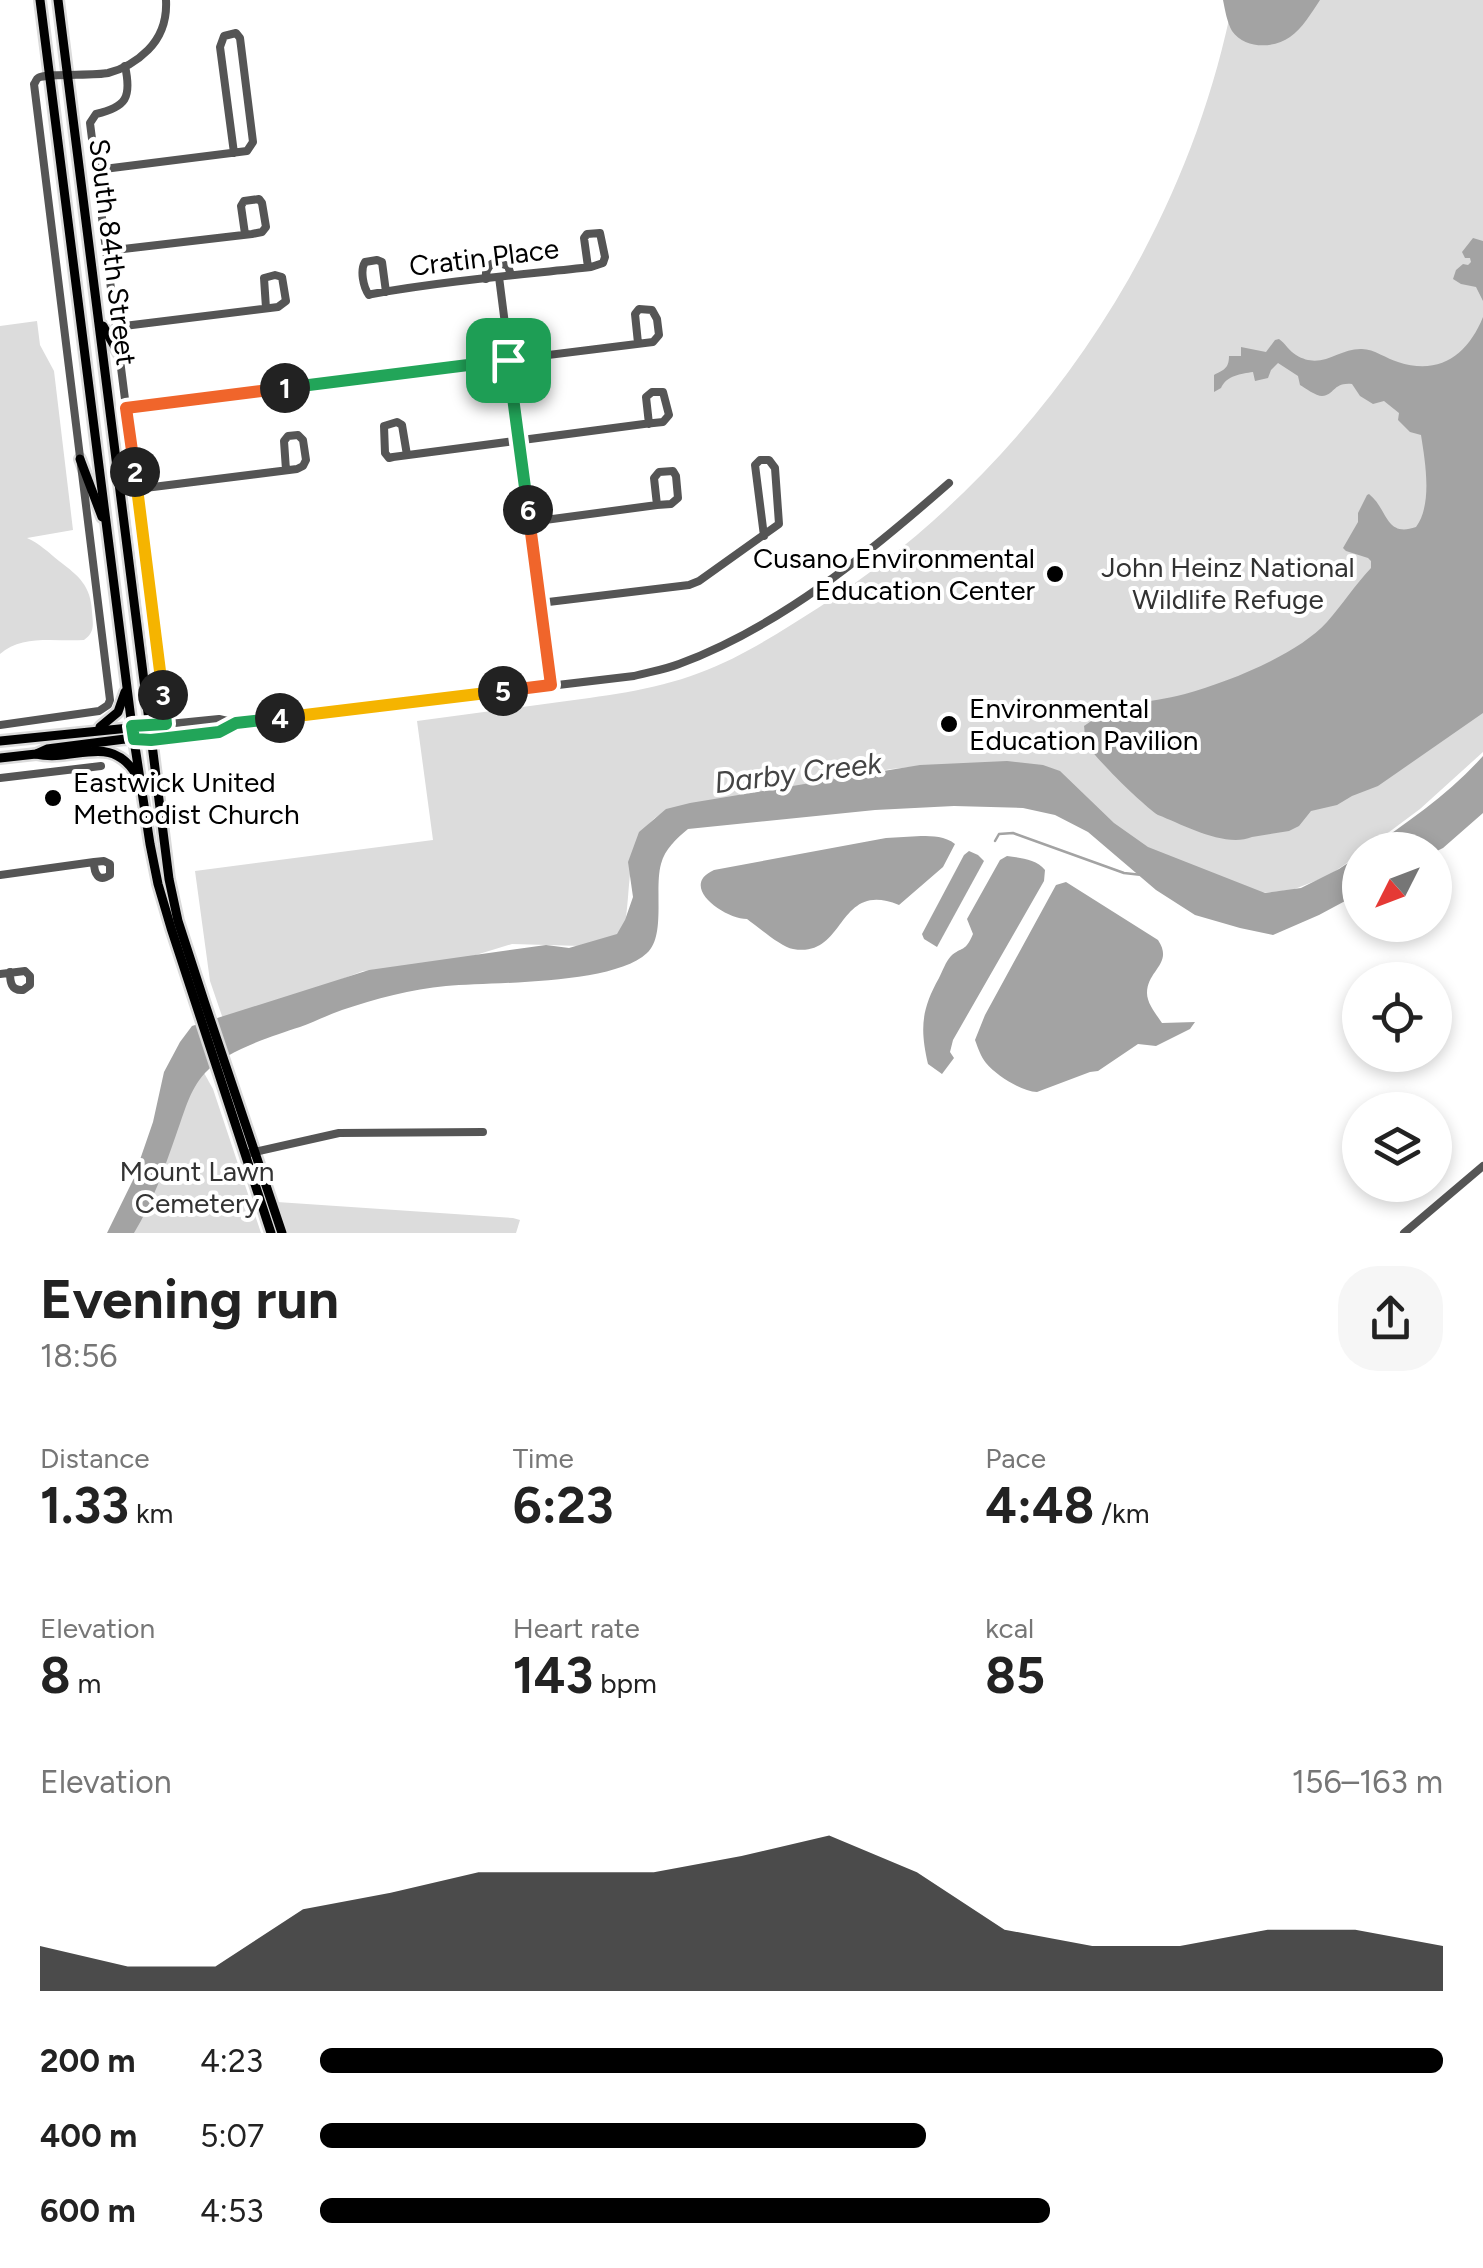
<!DOCTYPE html>
<html lang="en">
<head>
<meta charset="utf-8">
<style>
	body { margin:0; font-family:Figtree,sans-serif; background:#f6f6f6; color:#222; height:100vh; display:flex; flex-direction:column; font-size:38px; white-space:nowrap }
	* { box-sizing:border-box; margin:0 }
	p { font-size:32px; color:#767676 }
	.icon { flex:none; width:55px; height:55px; fill:none; stroke:currentColor; stroke-width:2; stroke-linecap:round; stroke-linejoin:round }
	.map { position:relative; height:1233px; overflow:hidden }
	.panel { display:flex; flex-direction:column; background:#fff; flex:1 }
	.panel>* { flex:none }
	.needle { width:65px; rotate:228deg }
	.buttons { position:absolute; left:1342px; top:832px; display:grid; gap:20px }
	.buttons a { display:grid; place-items:center; width:110px; height:110px; border-radius:50%; background:#fff; box-shadow:0 5px 15px #0003; font-size:50px }
	.pin { position:absolute; display:grid; place-items:center; width:85px; height:85px; color:#fff; margin:-42px; border-radius:20px; box-shadow:0 5px 15px #0006 }
	.km { position:absolute; width:50px; height:50px; margin:-25px; border-radius:50%; background:#222; color:#fff; font-size:28px; line-height:50px; text-align:center }
	.round { display:grid; place-items:center; flex:none; width:105px; height:105px; border-radius:40px; background:#f6f6f6 }
	.head { display:flex; align-items:center; justify-content:space-between; height:170px; padding:0 40px }
	h1 { font-size:55px; font-weight:700; line-height:75px }
	.metrics { display:grid; grid-template-columns:repeat(3,1fr); gap:15px; height:170px; padding:10px 40px }
	.metrics div { display:grid; align-content:center }
	.metrics b { font-size:50px; font-weight:700 }
	.metrics small { font-size:28px; font-weight:400 }
	.metrics p { font-size:28px }
	.chart { height:280px; padding:20px 40px }
	.chart p { display:flex; justify-content:space-between }
	.chart svg { width:100%; height:180px; margin-top:10px; fill:#000; opacity:.7 }
	ul { padding:0 40px; list-style:none; font-size:32px }
	li { display:grid; grid-template-columns:160px 120px 1fr; align-items:center; height:75px }
	li i { height:25px; border-radius:12px; background:#000 }
	.map>svg:first-child { display:block }
	.green { fill:#dcdcdc }
	.water { fill:#a3a3a3 }
	.lines { fill:none; stroke-linecap:round; stroke-linejoin:round }
	.stream { stroke:#a3a3a3; stroke-width:2.5 }
	.major-casing { stroke:#dbdbdb; stroke-width:14 }
	.minor { stroke:#555; stroke-width:8 }
	.major { stroke:#000; stroke-width:9 }
	.split-1-casing { stroke:#fff; stroke-width:20 }
	.split-2-casing { stroke:#fff; stroke-width:20 }
	.split-3-casing { stroke:#fff; stroke-width:20 }
	.split-4-casing { stroke:#fff; stroke-width:20 }
	.split-5-casing { stroke:#fff; stroke-width:20 }
	.split-6-casing { stroke:#fff; stroke-width:20 }
	.split-7-casing { stroke:#fff; stroke-width:20 }
	.split-1 { stroke:#22a559; stroke-width:12 }
	.split-2 { stroke:#f0652b; stroke-width:12 }
	.split-3 { stroke:#f5b400; stroke-width:12 }
	.split-4 { stroke:#22a559; stroke-width:12 }
	.split-5 { stroke:#f5b400; stroke-width:12 }
	.split-6 { stroke:#f0652b; stroke-width:12 }
	.split-7 { stroke:#22a559; stroke-width:12 }
	.poi-dot { fill:#000; stroke:#fff; stroke-width:4 }
	.labels { text-anchor:middle; stroke-width:8; stroke-linejoin:round; paint-order:stroke }
	.street-label { font-size:28px; fill:#000; stroke:#fff }
	.poi-label { font-size:28px; fill:#000; stroke:#fff; text-anchor:start }
	.park-label { font-size:28px; fill:#333; stroke:#fff }
	.water-label { font-size:30px; font-style:italic; fill:#444; stroke:#fff }
</style>
</head>
<body>
<div class="map">
<svg width="1483" height="1233" viewBox="0 0 1483 1233">
	<rect width="100%" height="100%" fill="#fff"/>
	<g class="green">
		<path d="M1233,0h250v752l-63,57 -55,41h-5v4l-32,22 -36,14 -40,4 -49,-12 -87,-54 -193,-62 -32,3 -225,42c-46,23 -32,82 -43,122l-41,13 -70,-2 -59,18 -90,9 -63,24 -77,24 -13,-38 -15,-110 238,-31 -16,-119c45,-6 90,-12 135,-18 50,-7 100,-12 147,-30 43,-16 81,-41 119,-65 212,-135 367,-362 415,-608z"/>
		<path d="M37,321l3,24 14,26 19,159 -46,8c13,6 21,14 32,23 20,15 32,25 33,51 1,13 3,20 -8,28 -28,2 -62,-6 -84,14v-328z"/>
		<path d="M194,1055l19,34 48,144h-136z"/>
		<path d="M277,1202l236,16 7,2 -4,13h-229z"/>
	</g>
	<g class="water">
		<path d="M1223,0h97c-8,12 -18,29 -30,37 -17,12 -45,12 -58,-6 -5,-9 -7,-21 -9,-31z"/>
		<path d="M1473,238l10,3v60l-7,-14 -15,-3 -8,-5 3,-9 7,-6 5,1 3,-3 -1,-4h-5l-3,-6z"/>
		<path d="M1483,317v396l-105,73 -26,10 -15,9 -26,6 -12,15 -10,5 -37,6c-27,11 -68,-12 -94,-22 -13,-8 -67,-60 -72,-73 -2,-5 -1,-11 -2,-16 34,-25 63,-22 101,-32 43,-12 112,-39 142,-72 15,-17 28,-37 44,-54v-7l-3,-3 -22,-7 -3,-3 15,-26v-9l9,-18 2,-1c19,15 16,44 47,33 17,-23 9,-66 5,-92l-11,-3 -12,-12 1,-7 -15,-12 -11,3 -13,-8 -8,-12c-19,-2 -17,11 -30,12 -6,0 -17,-8 -22,-11l-2,-9 -20,-13 -7,7 -3,8 -13,3 -2,-9c-12,2 -26,3 -32,16l-7,4v-17c9,-5 15,-6 15,-19h12v-9l25,5 9,-12 4,-1c7,5 10,12 17,16 26,16 42,-7 66,-6 12,0 25,10 36,13 42,14 70,-8 85,-45z"/>
		<path d="M1483,756v57l-40,35 -8,4v-2h-68c41,-28 83,-57 116,-94z"/>
		<path d="M1007,761l36,4 17,6 54,52 34,24 117,46 36,-5 38,-19 21,-14v38l-41,22 -46,20 -33,-7 -45,-13 -39,-25 -68,-58 -33,-17 -32,-7 -69,-2 -79,4 -187,19c-12,10 -23,20 -27,35 -7,25 5,72 -14,89 -34,32 -153,29 -201,33 -34,3 -71,13 -104,24 -14,5 -28,12 -42,17 -28,9 -75,24 -95,46 -16,17 -21,41 -29,62 -12,34 -23,67 -42,98h-27l26,-53 20,-58 11,-50 16,-30 12,-16 177,-56 177,-25 23,3 48,-14 8,-14 8,-23 -5,-35 11,-30 27,-23 24,-6 230,-38z"/>
		<path d="M921,836c12,0 24,0 34,8l-12,23 -44,38c-63,-26 -52,54 -106,44 -12,-2 -35,-22 -46,-30 -23,0 -69,-33 -33,-49l172,-32z"/>
		<path d="M969,851l9,4 6,6 -47,86 -13,-8 -2,-5 42,-79z"/>
		<path d="M1007,856c13,2 29,3 38,14l-1,11 -91,159 -3,12 4,6 -12,16 -14,-10c-8,-35 -7,-54 11,-86 3,-6 7,-17 12,-22 11,-10 14,-3 22,-22l-6,-15 33,-59z"/>
		<path d="M1066,882l92,58c16,24 -11,30 -11,53 0,11 10,22 15,30l33,-1 -5,7 -34,17 -18,-2 -40,27 -8,1 -53,20c-16,-1 -40,-16 -51,-29 -5,-6 -8,-15 -11,-23l10,-25 71,-130z"/>
	</g>
	<g class="lines">
		<path class="stream" d="M995,841l4,-7 14,-1 111,40 18,2"/>
		<defs>
			<g id="major">
				<path d="M40,0l92,727 18,117 8,40 13,44 100,305"/>
				<path d="M58,0l111,879 9,42 26,80 78,232"/>
				<path d="M103,326l16,28"/>
				<path d="M80,459l22,58"/>
				<path d="M100,727l18,-15 7,-20"/>
				<path d="M0,741l149,-15"/>
				<path d="M36,754c39,9 75,-23 101,22"/>
				<path d="M0,758l36,-4 11,-5 78,-10 26,1"/>
			</g>
		</defs>
		<use href="#major" class="major-casing"/>
		<g class="minor">
			<path d="M125,66c7,32 1,41 -29,48l-6,9 74,584 2,17 -3,15"/>
			<path d="M96,170l151,-19 6,-9 -13,-104 -4,-5 -12,3 -4,11 14,106"/>
			<path d="M106,251l146,-17 10,-2 4,-5 -4,-24 -3,-4 -15,2 -3,5 4,28"/>
			<path d="M499,277l52,408"/>
			<path d="M486,279c-1,-9 2,-15 11,-17l11,4 3,9"/>
			<path d="M386,292l-4,-30 -5,-2 -12,2c-5,8 -2,25 4,33l3,-1c72,-13 146,-19 219,-27l12,-4 2,-6 -5,-24 -13,1 -3,4 4,29"/>
			<path d="M116,327l162,-20 8,-6 -4,-24 -7,-2 -11,3 2,30"/>
			<path d="M127,407l526,-65 6,-7 -2,-16 -5,-9 -13,-1 -4,5 3,29"/>
			<path d="M407,455l-5,-30 -5,-3 -13,4 1,27 4,5 4,-1 251,-33 19,-2 6,-7 -6,-23h-11l-6,5 3,27"/>
			<path d="M137,489l160,-20 6,-3 3,-6 -3,-20 -5,-5 -10,1 -4,5 2,29"/>
			<path d="M530,522l127,-17 14,-1 7,-6 -2,-22 -3,-5 -14,1 -5,6 3,27"/>
			<path d="M540,603l149,-18 10,-4 80,-57 -4,-56 -6,-8h-9l-5,5 9,71"/>
			<path d="M0,725l99,-14 9,-6 2,-5 -76,-616c2,-2 2,-5 4,-6 7,-5 56,-2 70,-5 16,-4 29,-12 40,-23 14,-14 19,-31 18,-50"/>
			<path d="M149,726l70,-7 17,4 398,-47c14,-4 30,-6 45,-12 102,-38 189,-110 270,-181"/>
			<path d="M158,739l61,-7 17,-9"/>
			<path d="M0,778l101,-12"/>
			<path d="M0,875l94,-13 10,-1 6,3v11c-12,8 -16,-2 -16,-13"/>
			<path d="M0,974l25,-3 5,5v9l-7,5c-12,1 -13,-8 -13,-18"/>
			<path d="M250,1153l89,-20 144,-1"/>
			<path d="M1404,1233l79,-67"/>
		</g>
		<use href="#major" class="major"/>
	</g>
	<g class="lines">
		<defs>
			<path id="split-1" d="M285,388l223,-28"/>
			<path id="split-2" d="M135,472l-9,-64 159,-20"/>
			<path id="split-3" d="M135,472l28,223"/>
			<path id="split-4" d="M163,695l3,29 -34,2 2,13 17,1 68,-8 17,-9 44,-5"/>
			<path id="split-5" d="M280,718l223,-27"/>
			<path id="split-6" d="M503,691l48,-6 -23,-175"/>
			<path id="split-7" d="M508,360l20,150"/>
		</defs>
		<use href="#split-1" class="split-1-casing"/>
		<use href="#split-2" class="split-2-casing"/>
		<use href="#split-3" class="split-3-casing"/>
		<use href="#split-4" class="split-4-casing"/>
		<use href="#split-5" class="split-5-casing"/>
		<use href="#split-6" class="split-6-casing"/>
		<use href="#split-7" class="split-7-casing"/>
		<use href="#split-1" class="split-1"/>
		<use href="#split-2" class="split-2"/>
		<use href="#split-3" class="split-3"/>
		<use href="#split-4" class="split-4"/>
		<use href="#split-5" class="split-5"/>
		<use href="#split-6" class="split-6"/>
		<use href="#split-7" class="split-7"/>
	</g>
	<g class="poi-dot">
		<circle cx="1055" cy="574" r="10"/>
		<circle cx="949" cy="724" r="10"/>
		<circle cx="53" cy="798" r="10"/>
	</g>
	<g class="labels">
		<g class="street-label">
			<text transform="translate(113 252) rotate(83)" y="10">South 84th Street</text>
			<text transform="translate(484 257) rotate(-7)" y="10">Cratin Place</text>
		</g>
		<g class="poi-label">
			<text x="1035" y="568" text-anchor="end">Cusano Environmental<tspan x="1035" dy="32">Education Center</tspan></text>
			<text x="969" y="718">Environmental<tspan x="969" dy="32">Education Pavilion</tspan></text>
			<text x="73" y="792">Eastwick United<tspan x="73" dy="32">Methodist Church</tspan></text>
		</g>
		<g class="park-label">
			<text x="1228" y="577">John Heinz National<tspan x="1228" dy="32">Wildlife Refuge</tspan></text>
			<text x="197" y="1181">Mount Lawn<tspan x="197" dy="32">Cemetery</tspan></text>
		</g>
		<g class="water-label">
			<text transform="translate(798 773) rotate(-7)" y="10">Darby Creek</text>
		</g>
	</g>
</svg>
<div class="buttons">
<a><svg class="needle" viewBox="-14 -14 28 28"><path d="M0-13l5 13h-10z" fill="#e53935"/><path d="M0 13l5-13h-10z" fill="#767676"/></svg></a>
<a><svg class="icon" aria-label="locate" viewBox="0 0 24 24"><circle cx="12" cy="12" r="6"/><path d="M12 2v4M12 18v4M2 12h4M18 12h4"/></svg></a>
<a><svg class="icon" aria-label="layers" viewBox="0 0 24 24"><path d="M12 4l9 5-9 5-9-5zM3 14l9 5 9-5"/></svg></a>
</div>
<div class="pin" style="left:508px;top:360px;background:#1e9e55"><svg class="icon" aria-label="arrive" viewBox="0 0 24 24"><path d="M6 21V4h12l-3 4 3 4H6"/></svg></div>
<b class="km" style="left:285px;top:388px">1</b>
<b class="km" style="left:135px;top:472px">2</b>
<b class="km" style="left:163px;top:695px">3</b>
<b class="km" style="left:280px;top:718px">4</b>
<b class="km" style="left:503px;top:691px">5</b>
<b class="km" style="left:528px;top:510px">6</b>
</div>
<section class="panel">
<div class="head"><div><h1>Evening run</h1><p>18:56</p></div><a class="round"><svg class="icon" aria-label="share" viewBox="0 0 24 24"><path d="M12 15V3M7 8l5-5 5 5M5 13v7h14v-7"/></svg></a></div>
<div class="metrics">
<div><p>Distance</p><b>1.33<small> km</small></b></div>
<div><p>Time</p><b>6:23</b></div>
<div><p>Pace</p><b>4:48<small> /km</small></b></div>
</div>
<div class="metrics">
<div><p>Elevation</p><b>8<small> m</small></b></div>
<div><p>Heart rate</p><b>143<small> bpm</small></b></div>
<div><p>kcal</p><b>85</b></div>
</div>
<div class="chart"><p><span>Elevation</span>156–163 m</p>
<svg viewBox="0 0 160 44" preserveAspectRatio="none"><path d="M0 44V33L10 38L20 38L30 24L40 20L50 15L60 15L70 15L80 11L90 6L100 15L110 29L120 33L130 33L140 29L150 29L160 33V44z"/></svg>
</div>
<ul>
<li><b>200 m</b>4:23<i style="width:100%"></i></li>
<li><b>400 m</b>5:07<i style="width:54%"></i></li>
<li><b>600 m</b>4:53<i style="width:65%"></i></li>
</ul>
</section>
</body>
</html>
